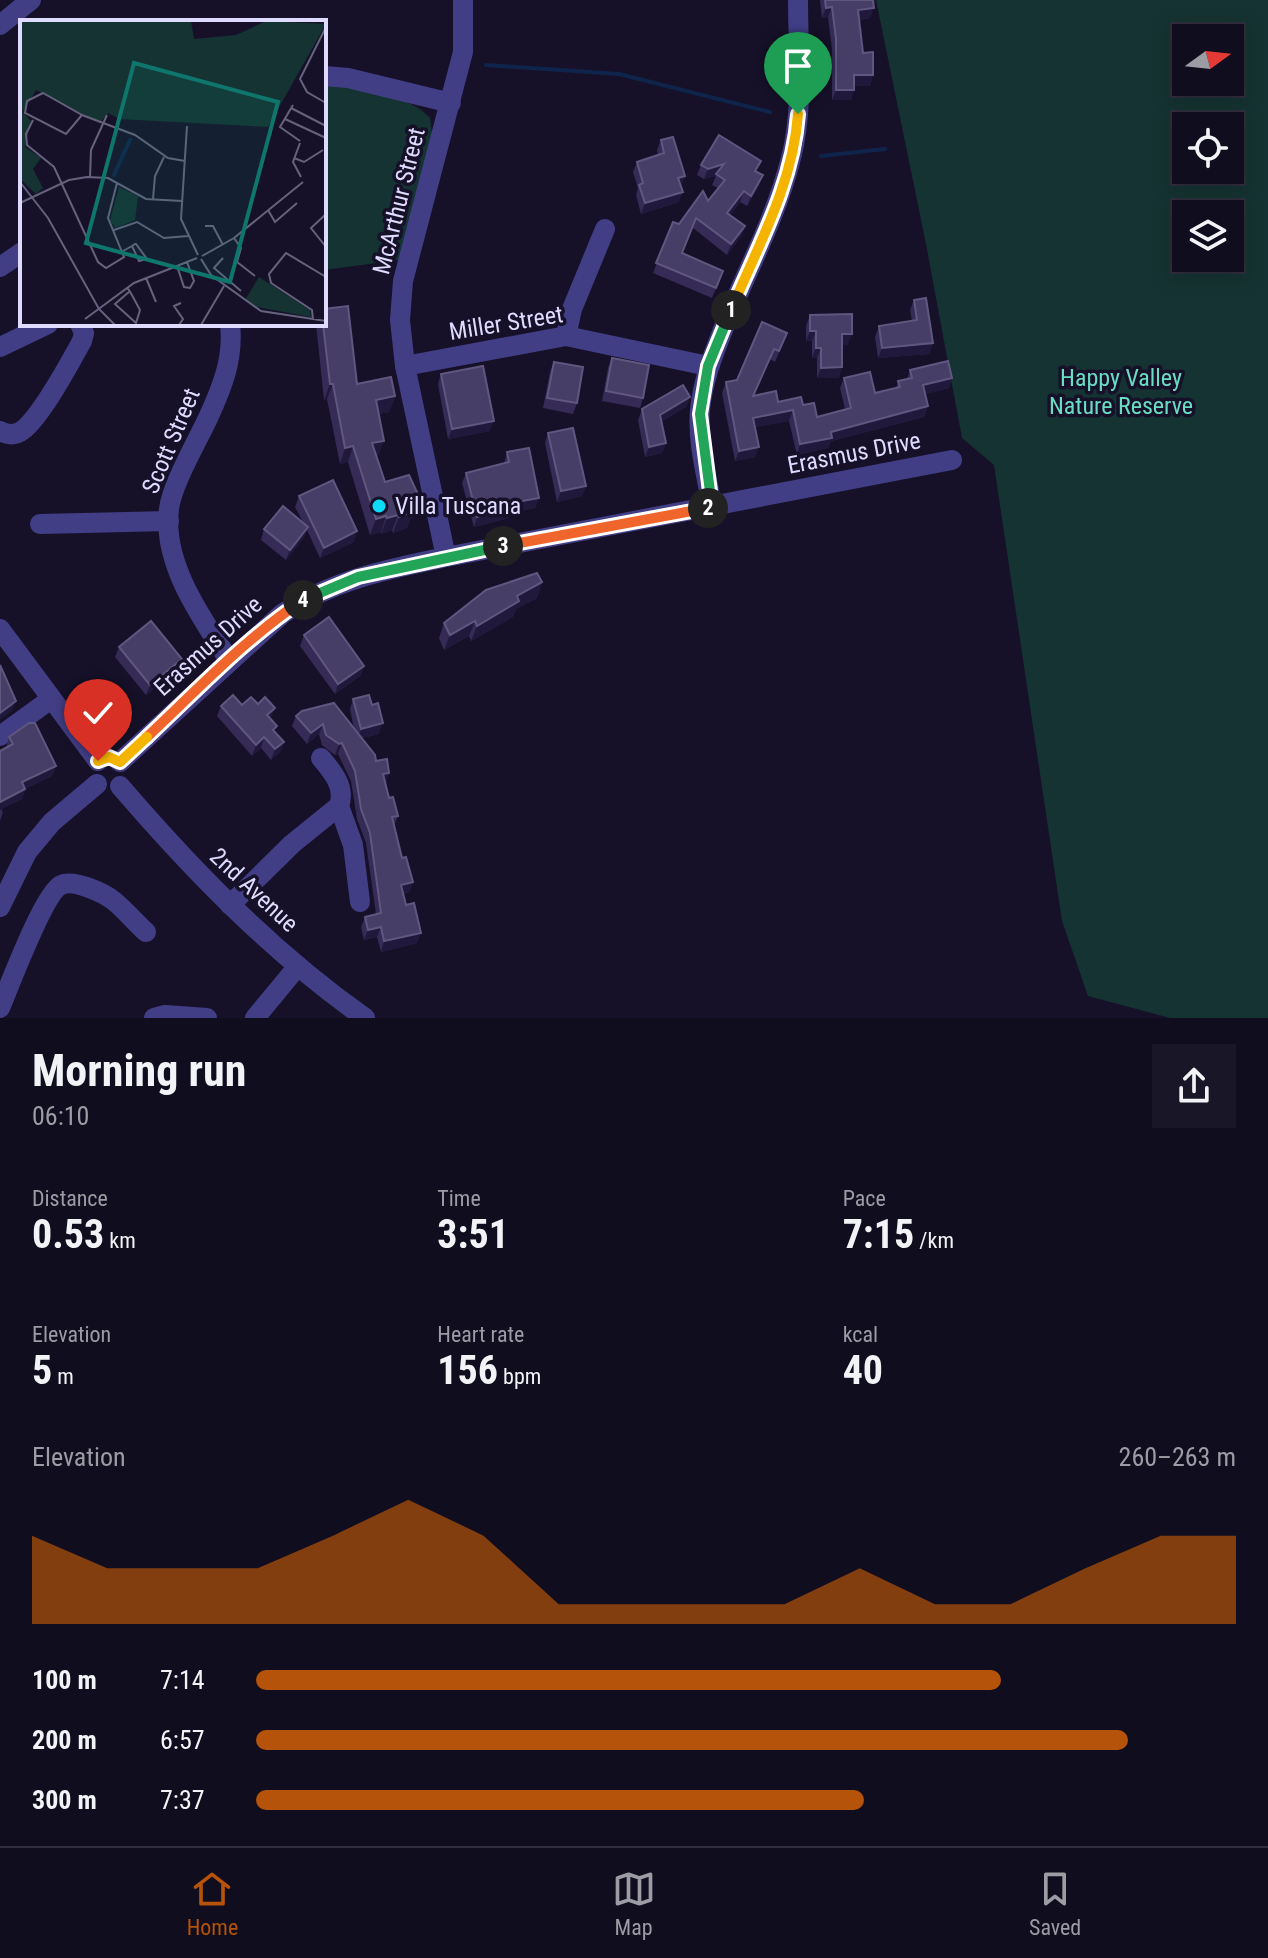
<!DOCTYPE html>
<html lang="en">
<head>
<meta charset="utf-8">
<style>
	body { margin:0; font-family:"Roboto Condensed",sans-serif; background:#191628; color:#f1f3f6; height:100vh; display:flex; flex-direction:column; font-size:30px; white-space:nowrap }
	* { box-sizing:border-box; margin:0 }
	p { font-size:26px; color:#9c9ca4 }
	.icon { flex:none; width:44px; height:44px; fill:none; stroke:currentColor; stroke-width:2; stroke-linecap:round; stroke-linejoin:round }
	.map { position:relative; height:1018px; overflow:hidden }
	.drawer { display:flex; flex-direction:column; background:#100d1f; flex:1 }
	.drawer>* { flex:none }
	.needle { width:52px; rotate:75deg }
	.controls { position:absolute; left:1172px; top:24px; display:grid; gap:16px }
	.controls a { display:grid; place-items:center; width:72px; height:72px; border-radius:0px; background:#100d1f; box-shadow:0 4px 20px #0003,0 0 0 2px #302d3d; font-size:40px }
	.pin { position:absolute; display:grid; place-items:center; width:68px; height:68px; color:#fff; margin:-82px -34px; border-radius:50% 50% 50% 0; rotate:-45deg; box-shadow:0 0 8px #0007 }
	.pin .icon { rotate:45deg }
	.km { position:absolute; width:40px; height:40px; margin:-20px; border-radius:50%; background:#222; color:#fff; font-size:22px; line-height:40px; text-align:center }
	.round { display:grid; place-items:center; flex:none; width:84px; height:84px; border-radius:0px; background:#191628 }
	.head { display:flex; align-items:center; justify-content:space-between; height:136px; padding:0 32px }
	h1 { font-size:44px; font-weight:700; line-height:60px }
	.metrics { display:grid; grid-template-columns:repeat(3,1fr); gap:12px; height:136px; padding:8px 32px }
	.metrics div { display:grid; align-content:center }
	.metrics b { font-size:40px; font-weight:700 }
	.metrics small { font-size:22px; font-weight:400 }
	.metrics p { font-size:22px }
	.chart { height:224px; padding:16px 32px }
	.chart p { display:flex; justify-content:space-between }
	.chart svg { width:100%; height:144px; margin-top:8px; fill:#b45309; opacity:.7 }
	ul { padding:0 32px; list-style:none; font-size:26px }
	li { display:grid; grid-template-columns:128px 96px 1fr; align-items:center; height:60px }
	li i { height:20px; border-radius:10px; background:#b45309 }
	.menu { display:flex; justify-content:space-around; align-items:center; height:112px; border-top:2px solid #302d3d; background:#100d1f; font-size:22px; color:#9c9ca4 }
	.menu a { display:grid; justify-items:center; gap:4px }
	.menu .on { color:#b45309 }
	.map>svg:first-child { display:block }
	.green { fill:#153332; fill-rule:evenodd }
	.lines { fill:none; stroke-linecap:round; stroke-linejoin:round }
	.stream { stroke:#0f244b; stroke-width:4 }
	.minor { stroke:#423e86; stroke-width:20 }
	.wall { fill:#352b56 }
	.shaded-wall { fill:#21193c }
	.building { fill:#473e68; stroke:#5f577f; stroke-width:2 }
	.split-1-casing { stroke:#fff; stroke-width:16 }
	.split-2-casing { stroke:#fff; stroke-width:16 }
	.split-3-casing { stroke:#fff; stroke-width:16 }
	.split-4-casing { stroke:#fff; stroke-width:16 }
	.split-5-casing { stroke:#fff; stroke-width:16 }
	.split-6-casing { stroke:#fff; stroke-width:16 }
	.split-1 { stroke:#f5b400; stroke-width:10 }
	.split-2 { stroke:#22a559; stroke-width:10 }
	.split-3 { stroke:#f0652b; stroke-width:10 }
	.split-4 { stroke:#22a559; stroke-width:10 }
	.split-5 { stroke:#f0652b; stroke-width:10 }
	.split-6 { stroke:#f5b400; stroke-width:10 }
	.poi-dot { fill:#0edbf7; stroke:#161129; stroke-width:3 }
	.labels { text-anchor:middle; stroke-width:7; stroke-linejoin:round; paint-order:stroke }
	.street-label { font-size:24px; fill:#dfdbfe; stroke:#161129 }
	.park-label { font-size:24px; fill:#68ddc2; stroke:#161129 }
	.poi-label { font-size:24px; fill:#dfdbfe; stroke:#161129; text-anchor:start }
	.inset-river { fill:none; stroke:#0f244b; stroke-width:4 }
	.inset-road { fill:none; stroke:#66627e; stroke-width:2 }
	.view { fill:#0f766e; fill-opacity:0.15; stroke:#0f766e; stroke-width:4 }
	.inset-edge { fill:none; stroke:#dfdbfe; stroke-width:4 }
</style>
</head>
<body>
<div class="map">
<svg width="1268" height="1018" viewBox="0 0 1268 1018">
	<rect width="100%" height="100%" fill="#161129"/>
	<g class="green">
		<path d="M876,0h392v1018h-98l-82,-22 -26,-75 -68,-456 -32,-27 -36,-194zM1186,38h44v44h-44zM1186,126h44v44h-44zM1186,214h44v44h-44z"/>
		<path d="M324,84c30,4 86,10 106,34l2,15 -33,127 -75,10z"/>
	</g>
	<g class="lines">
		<g class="stream">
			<path d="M486,65l133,9 151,38"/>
			<path d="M821,156l64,-7"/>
		</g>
		<g class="minor">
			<path d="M0,25l31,-25"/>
			<path d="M324,76l24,2 103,25"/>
			<path d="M0,267l22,-15"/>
			<path d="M566,336l6,-27 33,-80"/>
			<path d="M0,347l48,-23"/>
			<path d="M405,366l161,-30 142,30"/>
			<path d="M0,431c7,4 15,5 23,-1 19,-15 47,-67 59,-89l2,-8 -4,-9"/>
			<path d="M712,507c-5,-31 -15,-65 -12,-97 3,-33 16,-62 28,-93 22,-52 49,-103 63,-159 13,-50 7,-106 7,-158"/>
			<path d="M40,524l129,-3"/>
			<path d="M446,557l-41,-191 -5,-46 3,-39 60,-229v-52"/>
			<path d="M0,629l98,132"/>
			<path d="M229,660c-28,-43 -67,-97 -60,-151 3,-25 28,-67 39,-91 14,-30 26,-60 22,-94"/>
			<path d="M0,736l51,-37"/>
			<path d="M120,762l162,-148c50,-34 106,-45 164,-57l506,-97"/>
			<path d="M120,786c74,86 152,166 245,232"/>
			<path d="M339,806l14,39 7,57"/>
			<path d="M230,905l62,-61 47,-38c7,-19 -7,-35 -18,-48"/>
			<path d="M0,907l27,-55 25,-30 45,-38"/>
			<path d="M0,1008c9,-21 44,-115 61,-123 13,-6 43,8 53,16 11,9 21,21 32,31"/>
			<path d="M154,1018l11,-3 42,3"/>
			<path d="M255,1018l43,-52"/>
		</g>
	</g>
	<g class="wall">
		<path d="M820,0h53l-3,18 -11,2 4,33 10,22 -3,11h-16l-3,14h-19v-51l-4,-32 -6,1z"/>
		<path d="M661,140l24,36 -4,10 -2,16 -38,12 -5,-19 2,-7 -5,-16 4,-10 21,-7 -1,-5z"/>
		<path d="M701,165l56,7 2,14 -12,20 -7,-4 -10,13 15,11 -4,10 -14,19 -34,-27 -11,25 41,18 -11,27 -59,-25 20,-51 6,2 29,-23 10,-13 -6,-3 4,-9 -12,3 -7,-4z"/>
		<path d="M914,300l19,43 -4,11 -51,4 -3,-21 4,-11 33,-5 -2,-11z"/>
		<path d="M810,315l38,30h-6l-3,33h-22v-20h-5v-17h-6v-15z"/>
		<path d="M316,324h8l33,60 38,12 -6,16 -11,2 -1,43 8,25 36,19 -6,16 -5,2 -3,9 -14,5 -1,-3 -11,4v-2l-11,3 -22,-73 -8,2 -13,-65 -3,1z"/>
		<path d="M787,333l-12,29 -5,-3 -16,37 24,6 25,3 14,12 28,-8 -5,-21 4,-10 31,15 21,-5 2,-7 9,-2 3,-9 42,8 -3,10 -24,6 3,12 -4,11 -93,24 -3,7 -31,7 -8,-34 -34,6v30l-20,4 -13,-68 4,-11 11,-2z"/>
		<path d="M612,358l31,40 -3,10 -38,-7 6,-33z"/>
		<path d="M554,362l23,41 -4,11 -30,-6 7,-36z"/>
		<path d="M441,374l49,57 -42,8 -10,-55z"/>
		<path d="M690,397l-4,10 -25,15 5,21 -4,10 -17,4 -7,-37 4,-11z"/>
		<path d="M548,433l38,53 -4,10 -25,6 -12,-59z"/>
		<path d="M507,452l32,46 -4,10 -25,5 -1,5 -35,9 -12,-44 4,-10 38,-10z"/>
		<path d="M299,496l55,46 -34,16 -13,-28 -3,7 -18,23 -25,-20 3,-11 39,-7 -8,-15z"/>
		<path d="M542,582l-5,16 -21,11 -3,8 -42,24 -2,-5 -25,14 -5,-12 5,-15z"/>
		<path d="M304,635l60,31 -4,10 -25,18 -35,-48z"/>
		<path d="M119,647l59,22 -32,26 -31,-38z"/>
		<path d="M353,699l26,35 -17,4 14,23 9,22 4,15 9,18 -4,10 8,32 11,24 -4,10 -6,2 14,49 -36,9 -4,-15 -13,3 -3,-13 4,-10 11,-3 -10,-71 -9,-24 -6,-38 -13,-27 -3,1 -13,-10 -3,-11 -12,10 -15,-18 4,-10 58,13 -4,-20z"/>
		<path d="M242,705l29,13v1l4,13 9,10 -4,10 -9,8 -10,-12 -9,8 -35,-40 4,-10z"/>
		<path d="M9,737l47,29 -4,10 -27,13 -3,10 -21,10 2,3 -3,9v-70l6,-3z"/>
	</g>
	<g class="shaded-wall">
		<path d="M832,7l-4,10 -6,1 4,-10z"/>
		<path d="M874,8l-4,10 -16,2 4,-10z"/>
		<path d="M854,75h19l-3,11h-19z"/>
		<path d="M836,90h18l-3,10h-19z"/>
		<path d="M724,164l-8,12 -12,3 4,-10z"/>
		<path d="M763,175l-4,11 -12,20 4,-10z"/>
		<path d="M685,176l-4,10 -3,-8z"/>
		<path d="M744,191l-4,11 -17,21 4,-10z"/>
		<path d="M683,192l-4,10 -38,12 4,-11z"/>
		<path d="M745,226l-4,10 -14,19 4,-11z"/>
		<path d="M810,331h6l-4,10h-6z"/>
		<path d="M842,334h10l-4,11h-10z"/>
		<path d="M933,343l-4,11 -51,4 4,-10z"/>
		<path d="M816,348h5l-4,10h-5z"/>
		<path d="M842,367l-3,11h-22l4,-10z"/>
		<path d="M952,378l-3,10 -30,8 4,-11z"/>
		<path d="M330,384h3l-6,15 -3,1z"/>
		<path d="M395,396l-6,16 -19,4 6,-16z"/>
		<path d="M690,397l-4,10 -30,18 4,-10z"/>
		<path d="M928,406l-4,11 -93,24 -3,7 -31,7 3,-11 31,-12z"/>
		<path d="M793,410l-4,11 -39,7 3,-10z"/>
		<path d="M494,421l-4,10 -42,8 4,-10z"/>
		<path d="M384,441l-6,16 -11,2 5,-16z"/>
		<path d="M666,443l-4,10 -17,4 4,-10z"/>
		<path d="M353,446l-5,16 -8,2 5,-16z"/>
		<path d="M759,447l-4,10 -20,4 4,-10z"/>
		<path d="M586,486l-4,10 -25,6 4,-11z"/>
		<path d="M539,498l-4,10 -25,5 -1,5 -35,9 3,-10 34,-14z"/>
		<path d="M421,501l-6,16 -5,2 -3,9 -14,5 6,-16 11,-12z"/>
		<path d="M398,515l-6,15 -11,4 6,-16z"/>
		<path d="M386,516l-5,16 -11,3 6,-16z"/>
		<path d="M308,527l-4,10 -18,23 4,-10z"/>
		<path d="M357,531l-3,11 -34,16 4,-10z"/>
		<path d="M542,582l-5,16 -21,11 -3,8 -42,24 6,-15 40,-30z"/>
		<path d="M475,621l-6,15 -25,14 6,-15z"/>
		<path d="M182,659l-4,10 -32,26 4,-10z"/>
		<path d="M364,666l-4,10 -25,18 3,-10z"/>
		<path d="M16,701l-4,10 -12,9v-7z"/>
		<path d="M275,708l-4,10 -8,7 4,-10z"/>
		<path d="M383,723l-4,11 -22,5 4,-10z"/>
		<path d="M323,724l-4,10 -12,10 4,-11z"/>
		<path d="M264,737l-3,11 -9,8 4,-11z"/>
		<path d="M284,742l-4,10 -9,8 4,-11z"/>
		<path d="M342,743l-4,11 -3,1 4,-11z"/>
		<path d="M56,766l-4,10 -27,13 -3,10 -22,11v-8l22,-20z"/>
		<path d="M389,773l-3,10 -3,-9z"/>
		<path d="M413,882l-4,10 -12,3 4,-10z"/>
		<path d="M381,927l-4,10 -13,3 4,-10z"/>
		<path d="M421,933l-4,10 -36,9 3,-11z"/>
	</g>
	<g class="building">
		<path d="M825,0h48l1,8 -16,2 5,43 10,-1v23h-19v15h-18v-51l-4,-32 -6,1z"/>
		<path d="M719,135l42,26 -6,10 8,4 -12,21 -7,-5 -17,22 18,13 -14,18 -35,-26 -14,35 41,18 -7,17 -60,-25 17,-41 6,2 24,-33 5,10 17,-21 -9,-6 8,-10 -16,5 -7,-4z"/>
		<path d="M673,137l12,39 -7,2 5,14 -38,11 -6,-18 4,-2 -6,-21 27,-9 -3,-13z"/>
		<path d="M926,298l7,45 -51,5 -3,-22 38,-6 -3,-20z"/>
		<path d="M348,306l9,78 34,-7 4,19 -19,4 8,41 -12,2 13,39 24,-7 12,26 -11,4 3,7 -14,5 -1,-2 -11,3 -1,-2 -10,3 -23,-73 -8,2 -12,-64h-3l-7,-60 1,-15z"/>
		<path d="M852,314v20h-10v33l-21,1v-20h-5v-17h-6v-16z"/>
		<path d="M762,322l25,11 -8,18 -5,-2 -21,47 23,-5 2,11 23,-5 2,8 11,-2 3,14 34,-9 -7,-30 26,-6 5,21 25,-6 -2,-6 14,-3 -2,-8 38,-9 4,17 -29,7 5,21 -97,26 1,6 -32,6 -7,-34 -40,8 6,29 -20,4 -13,-69 11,-2z"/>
		<path d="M612,358l37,7 -6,33 -37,-7z"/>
		<path d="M554,362l29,5 -6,36 -30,-5z"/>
		<path d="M483,366l11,55 -42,8 -11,-55z"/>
		<path d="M683,385l7,12 -30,18 6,28 -17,4 -7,-38z"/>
		<path d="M573,428l13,58 -25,5 -13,-58z"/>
		<path d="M529,448l10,50 -28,5 1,4 -35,10 -11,-44 43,-11 -2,-10z"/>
		<path d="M333,480l24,51 -33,17 -25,-52z"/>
		<path d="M283,506l25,21 -18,23 -26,-21z"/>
		<path d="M537,573l5,9 -25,14 2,5 -42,25 -2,-5 -25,14 -6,-12 42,-33z"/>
		<path d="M329,617l35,49 -26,18 -34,-49z"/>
		<path d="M151,621l31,38 -32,26 -31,-38z"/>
		<path d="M0,665l16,36 -16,12z"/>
		<path d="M233,695l9,10 9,-8 7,7 7,-7 10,11 -8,7 10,11 -4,4 11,12 -9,7 -11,-12 -8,8 -35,-39z"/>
		<path d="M369,695l3,10 6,-2 5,20 -22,6 -8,-30z"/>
		<path d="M334,703l41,52 1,6 11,-2 2,14 -6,1 6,24 4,-1 5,19 -6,1 10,41 4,-1 7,25 -12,3 5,20 8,-2 7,30 -37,8 -3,-14 -13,3 -3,-13 16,-4 -11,-80 -9,-24 -6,-38 -13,-28 -3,1 -13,-9 -3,-11 -12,9 -15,-17 6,-5z"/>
		<path d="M29,723h6l21,43 -34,16 3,7 -25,13v-51l13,-7 -4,-7z"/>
	</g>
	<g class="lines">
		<defs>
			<path id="split-1" d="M731,310c27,-64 62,-126 67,-196"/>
			<path id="split-2" d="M708,508l4,-1 -12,-93 8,-48 23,-56"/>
			<path id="split-3" d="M503,546l205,-38"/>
			<path id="split-4" d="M303,600l55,-23 145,-31"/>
			<path id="split-5" d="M147,737c50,-47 99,-99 156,-137"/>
			<path id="split-6" d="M98,761l11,-4 11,5 27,-25"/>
		</defs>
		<use href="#split-1" class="split-1-casing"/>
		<use href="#split-2" class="split-2-casing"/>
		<use href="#split-3" class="split-3-casing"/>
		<use href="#split-4" class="split-4-casing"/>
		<use href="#split-5" class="split-5-casing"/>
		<use href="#split-6" class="split-6-casing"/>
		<use href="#split-1" class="split-1"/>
		<use href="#split-2" class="split-2"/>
		<use href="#split-3" class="split-3"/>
		<use href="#split-4" class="split-4"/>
		<use href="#split-5" class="split-5"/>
		<use href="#split-6" class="split-6"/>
	</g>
	<circle class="poi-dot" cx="379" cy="506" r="8"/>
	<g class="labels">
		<g class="street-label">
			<text transform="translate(399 201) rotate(-76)" y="8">McArthur Street</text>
			<text transform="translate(506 323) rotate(-9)" y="8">Miller Street</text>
			<text transform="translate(171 441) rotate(-67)" y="8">Scott Street</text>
			<text transform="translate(854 453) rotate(-11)" y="8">Erasmus Drive</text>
			<text transform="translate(208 646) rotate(-42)" y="8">Erasmus Drive</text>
			<text transform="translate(254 890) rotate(43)" y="8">2nd Avenue</text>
		</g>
		<g class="park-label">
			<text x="1121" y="386">Happy Valley<tspan x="1121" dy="28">Nature Reserve</tspan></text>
		</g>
		<g class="poi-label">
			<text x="395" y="514">Villa Tuscana</text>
		</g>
	</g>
	<g transform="translate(20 20)">
		<rect width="306" height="306" fill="#161129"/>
		<path d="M0,1h171l3,18 42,-4 30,-14 60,3 -58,103 -149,-8 -11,-6 -8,10 -64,-33 -13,22 8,9 -6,26 16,11 -8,11 10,19 -7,6 -16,-15zM99,167l19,9 -3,24 -20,8 -5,-8zM239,257l51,33 1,7 -54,-10 -12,-7z" fill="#153332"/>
		<path class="inset-river" d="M93,157l18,-39"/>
		<path class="inset-road" d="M306,7l-26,52 7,13 19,11M23,73l39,22 -16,19 -41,-21 2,-12zM273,85l-13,22 20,14M271,88l35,18M62,95l53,20 33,23 17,3M265,99l41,19M13,100l-7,14 1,11 27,22 44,95 8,6 18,-11 -16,-39 9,-35M167,106l-6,93 17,36M280,123l-7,19 8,15M274,138l10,4 19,-12M70,157l1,-27 16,-35M0,162l28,36 51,91 16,16M133,179l2,-23 9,-19M0,183l49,-23 18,-3 21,1 38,21 36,2M248,190l7,12 22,-19M306,194l-15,14 15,19M185,206h8l10,19M94,210l23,-8 27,16 24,-2M214,218l7,10 -4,14 18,14M103,231l9,-5 3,-2h1l11,15 -8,2 -7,-15M182,236l32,-18 69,-56M203,238l-9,10 27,23M181,239l10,16 50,36 65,10M157,246l7,21 6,1 4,-7 -7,-19M126,258l10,24M107,268l2,2 4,7 7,13 -4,13 -21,-19 15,-13M65,299l49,-36 63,-25M293,300l-1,-10 -41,-27 -2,-9 17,-21 40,24M159,305l4,-6 -9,-13 7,-3M181,305l23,-39"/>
		<path class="view" d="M114,43l144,39 -48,180 -144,-39z"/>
		<rect width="306" height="306" class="inset-edge"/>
	</g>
</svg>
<div class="controls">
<a><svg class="needle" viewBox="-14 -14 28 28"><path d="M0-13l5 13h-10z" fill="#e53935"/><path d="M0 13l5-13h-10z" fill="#9c9ca4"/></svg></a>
<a><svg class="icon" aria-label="locate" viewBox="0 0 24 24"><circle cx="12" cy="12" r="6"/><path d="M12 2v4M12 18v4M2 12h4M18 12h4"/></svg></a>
<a><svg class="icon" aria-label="layers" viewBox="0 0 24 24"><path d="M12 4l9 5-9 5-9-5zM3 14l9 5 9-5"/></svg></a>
</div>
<div class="pin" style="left:798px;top:114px;background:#1e9e55"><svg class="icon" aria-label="arrive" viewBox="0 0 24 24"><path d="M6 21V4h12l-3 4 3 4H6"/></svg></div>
<div class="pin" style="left:98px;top:761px;background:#d93025"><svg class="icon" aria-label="check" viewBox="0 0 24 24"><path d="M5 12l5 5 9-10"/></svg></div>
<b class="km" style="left:731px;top:310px">1</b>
<b class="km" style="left:708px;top:508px">2</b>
<b class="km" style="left:503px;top:546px">3</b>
<b class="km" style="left:303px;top:600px">4</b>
</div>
<section class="drawer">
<div class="head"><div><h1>Morning run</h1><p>06:10</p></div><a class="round"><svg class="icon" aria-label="share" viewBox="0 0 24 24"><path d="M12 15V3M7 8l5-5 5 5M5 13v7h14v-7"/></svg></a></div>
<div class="metrics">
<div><p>Distance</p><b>0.53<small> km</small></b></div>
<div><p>Time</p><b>3:51</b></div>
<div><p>Pace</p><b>7:15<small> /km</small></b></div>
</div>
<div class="metrics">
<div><p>Elevation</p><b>5<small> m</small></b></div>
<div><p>Heart rate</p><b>156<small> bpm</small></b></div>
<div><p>kcal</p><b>40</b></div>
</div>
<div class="chart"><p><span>Elevation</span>260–263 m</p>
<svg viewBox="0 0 160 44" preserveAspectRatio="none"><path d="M0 44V17L10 27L20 27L30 27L40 17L50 6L60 17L70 38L80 38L90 38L100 38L110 27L120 38L130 38L140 27L150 17L160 17V44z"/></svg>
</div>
<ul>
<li><b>100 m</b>7:14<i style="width:76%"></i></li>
<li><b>200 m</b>6:57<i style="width:89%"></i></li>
<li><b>300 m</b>7:37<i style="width:62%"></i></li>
</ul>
</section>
<nav class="menu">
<a class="on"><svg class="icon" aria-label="home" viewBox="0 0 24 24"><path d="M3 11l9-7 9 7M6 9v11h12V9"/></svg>Home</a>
<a><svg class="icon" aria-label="map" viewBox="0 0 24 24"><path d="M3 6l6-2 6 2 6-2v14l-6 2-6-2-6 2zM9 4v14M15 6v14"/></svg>Map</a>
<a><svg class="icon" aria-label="saved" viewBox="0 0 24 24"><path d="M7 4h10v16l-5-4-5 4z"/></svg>Saved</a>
</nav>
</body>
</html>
